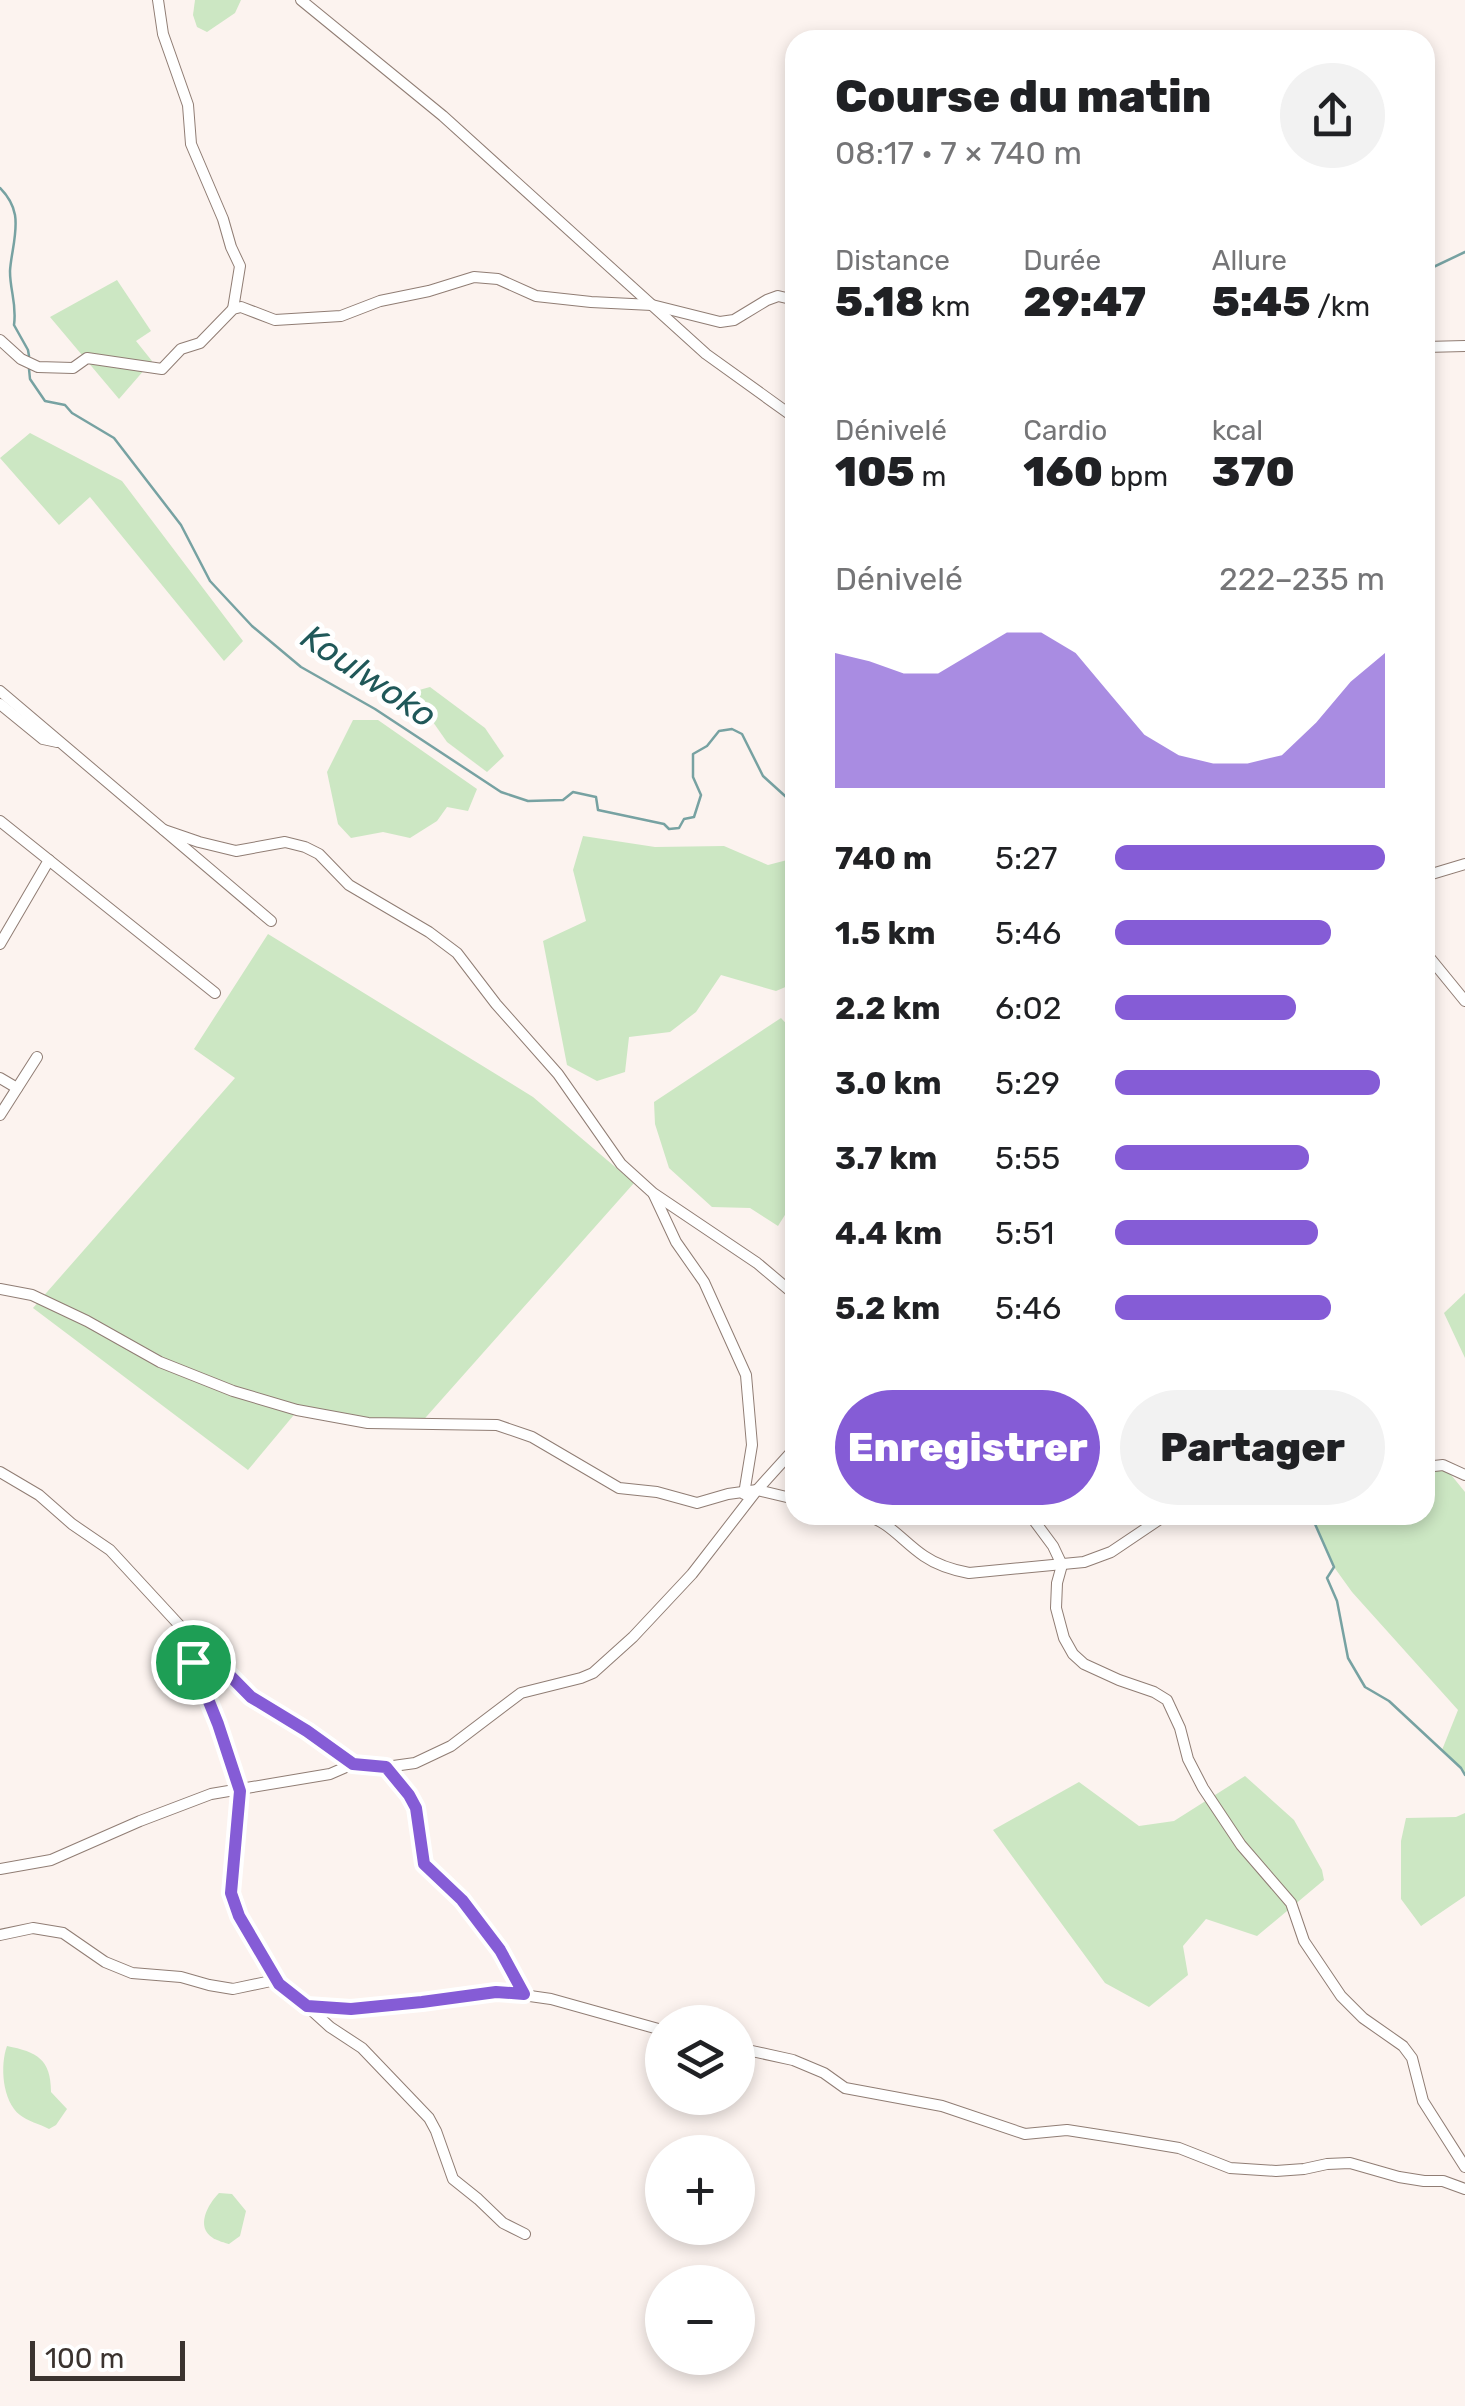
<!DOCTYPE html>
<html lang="fr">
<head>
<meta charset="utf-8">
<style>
	body { margin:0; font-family:Rubik,sans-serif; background:#f2f2f2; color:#202124; height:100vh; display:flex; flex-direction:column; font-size:38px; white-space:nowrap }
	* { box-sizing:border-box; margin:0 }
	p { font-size:32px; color:#757577 }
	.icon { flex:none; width:55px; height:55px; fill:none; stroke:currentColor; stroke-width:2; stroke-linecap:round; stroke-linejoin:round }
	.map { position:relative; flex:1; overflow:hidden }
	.panel { position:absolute; left:785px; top:30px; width:650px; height:1495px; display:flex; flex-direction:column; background:#fff; border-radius:30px; box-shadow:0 5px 15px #0003 }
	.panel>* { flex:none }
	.buttons { position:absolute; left:645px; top:2005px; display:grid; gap:20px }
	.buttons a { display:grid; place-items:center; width:110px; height:110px; border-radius:50%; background:#fff; box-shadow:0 5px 15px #0003; font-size:50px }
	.scale { position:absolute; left:30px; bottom:25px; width:155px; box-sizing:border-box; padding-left:10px; border:5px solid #3b332f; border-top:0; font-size:28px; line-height:35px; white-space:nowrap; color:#3b332f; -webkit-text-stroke:8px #fff; paint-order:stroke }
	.pin { position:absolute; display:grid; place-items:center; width:85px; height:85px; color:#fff; margin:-42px; border:5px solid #fff; border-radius:50%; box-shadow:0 2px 10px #0007 }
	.round { display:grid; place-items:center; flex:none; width:105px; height:105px; border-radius:52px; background:#f2f2f2 }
	.summary { display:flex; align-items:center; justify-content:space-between; height:170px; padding:0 50px }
	h1 { font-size:45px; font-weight:800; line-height:75px }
	.figures { display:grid; grid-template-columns:repeat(3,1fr); gap:15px; height:170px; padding:10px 50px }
	.figures div { display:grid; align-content:center }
	.figures b { font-size:42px; font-weight:800 }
	.figures small { font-size:28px; font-weight:400 }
	.figures p { font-size:28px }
	.chart { height:280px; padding:20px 50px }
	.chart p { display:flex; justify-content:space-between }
	.chart svg { width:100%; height:180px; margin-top:10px; fill:#855cd6; opacity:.7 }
	.action { display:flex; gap:20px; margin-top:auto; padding:20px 50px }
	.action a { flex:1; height:115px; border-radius:60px; background:#855cd6; color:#fff; font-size:40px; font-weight:800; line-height:115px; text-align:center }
	.action a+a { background:#f2f2f2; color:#202124 }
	ul { padding:0 50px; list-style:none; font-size:32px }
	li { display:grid; grid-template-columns:160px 120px 1fr; align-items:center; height:75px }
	li i { height:25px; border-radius:12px; background:#855cd6 }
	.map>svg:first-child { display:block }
	.green { fill:#cce7c3 }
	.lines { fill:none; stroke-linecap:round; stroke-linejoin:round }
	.stream { stroke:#77a2a2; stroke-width:2.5 }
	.street-casing { stroke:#907d74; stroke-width:12 }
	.street { stroke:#fff; stroke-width:10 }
	.route-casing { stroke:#fff; stroke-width:20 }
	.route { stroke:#855cd6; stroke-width:12 }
	.labels { text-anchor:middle; stroke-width:10; stroke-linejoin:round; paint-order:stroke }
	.water-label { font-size:35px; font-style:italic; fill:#205859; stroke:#fff }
</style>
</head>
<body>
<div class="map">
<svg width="1465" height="2406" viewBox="0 0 1465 2406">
	<rect width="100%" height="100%" fill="#fcf3ef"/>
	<g class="green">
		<path d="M195,0h46l-6,13 -28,19 -10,-5 -4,-12z"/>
		<path d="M117,280l34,51 -15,10 16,20 -33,38 -69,-82z"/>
		<path d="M30,433l92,48 121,160 -19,20 -134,-164 -31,28 -59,-67z"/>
		<path d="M430,687l55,41 19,28 -17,16 -40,-30 -35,-50z"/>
		<path d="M353,720h25l99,69 -9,22 -21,-4 -10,14 -27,17 -27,-6 -32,6 -13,-14 -11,-52z"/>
		<path d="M583,836l72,11 69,-1 44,19 27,-7v125l-19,8 -55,-16 -25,37 -26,20 -41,5 -4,35 -28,9 -30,-16 -24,-124 43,-20 -13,-51z"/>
		<path d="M268,934l265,163 101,86 -215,242 -121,-15 -50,60 -215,-162 202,-230 -41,-29z"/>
		<path d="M781,1018l14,15v166l-17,27 -28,-18 -38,-1 -43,-39 -14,-44 -1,-22z"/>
		<path d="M1465,1293v65l-21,-45z"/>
		<path d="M1443,1465l22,27v283l-4,-7 -19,-18 16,-40 -106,-118 -18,-25 -23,-52h114v-48z"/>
		<path d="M1245,1776l49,44 28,50 2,10 -67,56 -51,-17 -23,27 5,29 -39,32 -44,-24 -112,-153 86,-48 60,44 35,-5z"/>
		<path d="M1465,1813v83l-44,30 -20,-27v-58l5,-23 50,-1z"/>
		<path d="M7,2046c30,6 44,13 44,46l16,17 -11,16 -7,4c-9,-5 -22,-8 -29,-14 -18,-14 -20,-50 -13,-69z"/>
		<path d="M219,2193l13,1 14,17 -6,25 -11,8c-1,0 -16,-5 -16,-6 -18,-11 -5,-34 6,-45z"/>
	</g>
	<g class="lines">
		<g class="stream">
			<path d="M0,188c8,8 13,16 15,27 3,18 -4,38 -5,56 0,21 7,32 4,54l14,25 1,6"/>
			<path d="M1425,271l40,-19"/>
			<path d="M29,369l1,10 15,22 20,4 7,8 42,25 67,87 29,56 42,45 49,41 74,42 126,83 27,9 35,-1 10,-8 23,5 2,13 66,14 5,5 10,-1 5,-9 10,-2 7,-22 -8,-18v-23l14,-8 12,-15 13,-2 10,5 21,42 32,29"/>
			<path d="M1311,1515l23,52 -7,11 10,23 11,57 17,29 24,14 72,67 4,7"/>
		</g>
		<defs>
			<g id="street">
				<path d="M158,0l5,34 25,71 3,39 32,75 8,28 9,19 -7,43"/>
				<path d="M301,0l142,116 263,238 89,64"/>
				<path d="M0,340l21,19 17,8 35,1 14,-10 75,11 19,-20 19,-6 33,-34 8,-2 34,13 66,-4 39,-15 49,-10 45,-14 24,2 38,17 55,6 61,3 68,17 14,-2 33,-20 11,-4 17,4"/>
				<path d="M1425,347l40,-1"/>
				<path d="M0,691l271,230"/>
				<path d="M0,704l43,35 14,3"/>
				<path d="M0,821l215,172"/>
				<path d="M164,830l35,12 37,9 49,-9 20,5 14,7 30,31 80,47 28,21 39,51 62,70 63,90 32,29 104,70 38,32"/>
				<path d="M1425,876l40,-12"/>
				<path d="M0,944l49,-84"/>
				<path d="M1425,952l40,49"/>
				<path d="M0,1078l17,10"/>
				<path d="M0,1115l37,-58"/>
				<path d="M654,1195l22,47 28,40 42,93 6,70 -8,49"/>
				<path d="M0,1289l32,6 55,26 73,41 73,29 64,19 71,13 129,2 35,12 87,51 38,4 40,11 31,-9 29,-4 38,9"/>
				<path d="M1425,1467l18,-2 22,10"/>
				<path d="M0,1472l39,23 33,29 38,26 95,103 46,44 56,34 46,33"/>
				<path d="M864,1515c25,6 39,27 60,41 13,9 29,14 45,17l115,-11 27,-10 55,-37"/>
				<path d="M1030,1515l23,31 9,19 -5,18 -1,25 8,30 9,16 11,10 35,16 35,12 13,8 13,28 8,31 15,29 38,57 50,58 13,38 37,55 22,22 40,28 9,12 11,43 42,66"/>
				<path d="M189,1637l4,25 26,62 21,67 -9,102 8,24 40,66"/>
				<path d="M386,1767l23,28 6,13 9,55 38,37 38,50 24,44"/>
				<path d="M0,1869l51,-9 89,-39 71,-27 119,-20 23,-10 33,3 29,-4 36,-17 70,-53 60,-15 12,-5 40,-36 59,-63 65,-84 38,-42"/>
				<path d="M0,1935l33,-7 30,5 42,29 27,11 49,4 28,8 24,4 38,-8 15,7 21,18 44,3 71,-6 73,-12 56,8 111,31"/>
				<path d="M308,2007l22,20 32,21 67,70 7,13 17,48 25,20 25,24 22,11"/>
				<path d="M738,2048l55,12 31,13 21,15 97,18 83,28 42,-4 58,9 54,9 51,20 46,3 28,-2 23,-5 23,-1 49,14 25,4h19l22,8"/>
			</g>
		</defs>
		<use href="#street" class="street-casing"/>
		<use href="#street" class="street"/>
	</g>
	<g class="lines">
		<defs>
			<path id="route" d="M188,1633l63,64 56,34 46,33 33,3 23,28 7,13 8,56 38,36 38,50 24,44 -28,-2 -74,10 -71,7 -44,-3 -28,-22 -40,-68 -8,-23 9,-102 -22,-67 -25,-62z"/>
		</defs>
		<use href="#route" class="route-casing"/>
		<use href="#route" class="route"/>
	</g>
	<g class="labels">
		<g class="water-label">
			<text transform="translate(369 676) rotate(34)" y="12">Koulwoko</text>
		</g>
	</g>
</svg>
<div class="buttons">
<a><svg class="icon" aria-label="layers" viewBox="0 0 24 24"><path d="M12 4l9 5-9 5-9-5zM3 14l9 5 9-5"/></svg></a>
<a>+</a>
<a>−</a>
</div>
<div class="scale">100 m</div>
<div class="pin" style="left:193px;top:1662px;background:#1e9e55"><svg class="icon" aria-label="arrive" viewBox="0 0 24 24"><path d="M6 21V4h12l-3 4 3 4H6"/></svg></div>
<section class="panel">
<div class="summary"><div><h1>Course du matin</h1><p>08:17 · 7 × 740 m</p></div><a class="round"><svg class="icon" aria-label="share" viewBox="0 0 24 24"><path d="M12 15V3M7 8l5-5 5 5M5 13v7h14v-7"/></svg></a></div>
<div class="figures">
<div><p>Distance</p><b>5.18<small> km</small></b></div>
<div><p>Durée</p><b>29:47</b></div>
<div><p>Allure</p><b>5:45<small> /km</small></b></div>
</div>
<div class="figures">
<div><p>Dénivelé</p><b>105<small> m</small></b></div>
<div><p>Cardio</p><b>160<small> bpm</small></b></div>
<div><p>kcal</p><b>370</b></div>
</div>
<div class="chart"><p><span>Dénivelé</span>222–235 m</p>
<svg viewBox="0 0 160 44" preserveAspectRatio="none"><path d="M0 44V11L10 13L20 16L30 16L40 11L50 6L60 6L70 11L80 21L90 31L100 36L110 38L120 38L130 36L140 28L150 18L160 11V44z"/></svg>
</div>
<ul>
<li><b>740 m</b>5:27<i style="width:100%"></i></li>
<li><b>1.5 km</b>5:46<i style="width:80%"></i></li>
<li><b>2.2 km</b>6:02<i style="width:67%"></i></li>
<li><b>3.0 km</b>5:29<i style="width:98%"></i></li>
<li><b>3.7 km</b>5:55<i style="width:72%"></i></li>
<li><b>4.4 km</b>5:51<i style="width:75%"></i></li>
<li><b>5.2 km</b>5:46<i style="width:80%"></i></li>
</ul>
<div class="action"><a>Enregistrer</a><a>Partager</a></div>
</section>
</div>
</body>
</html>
